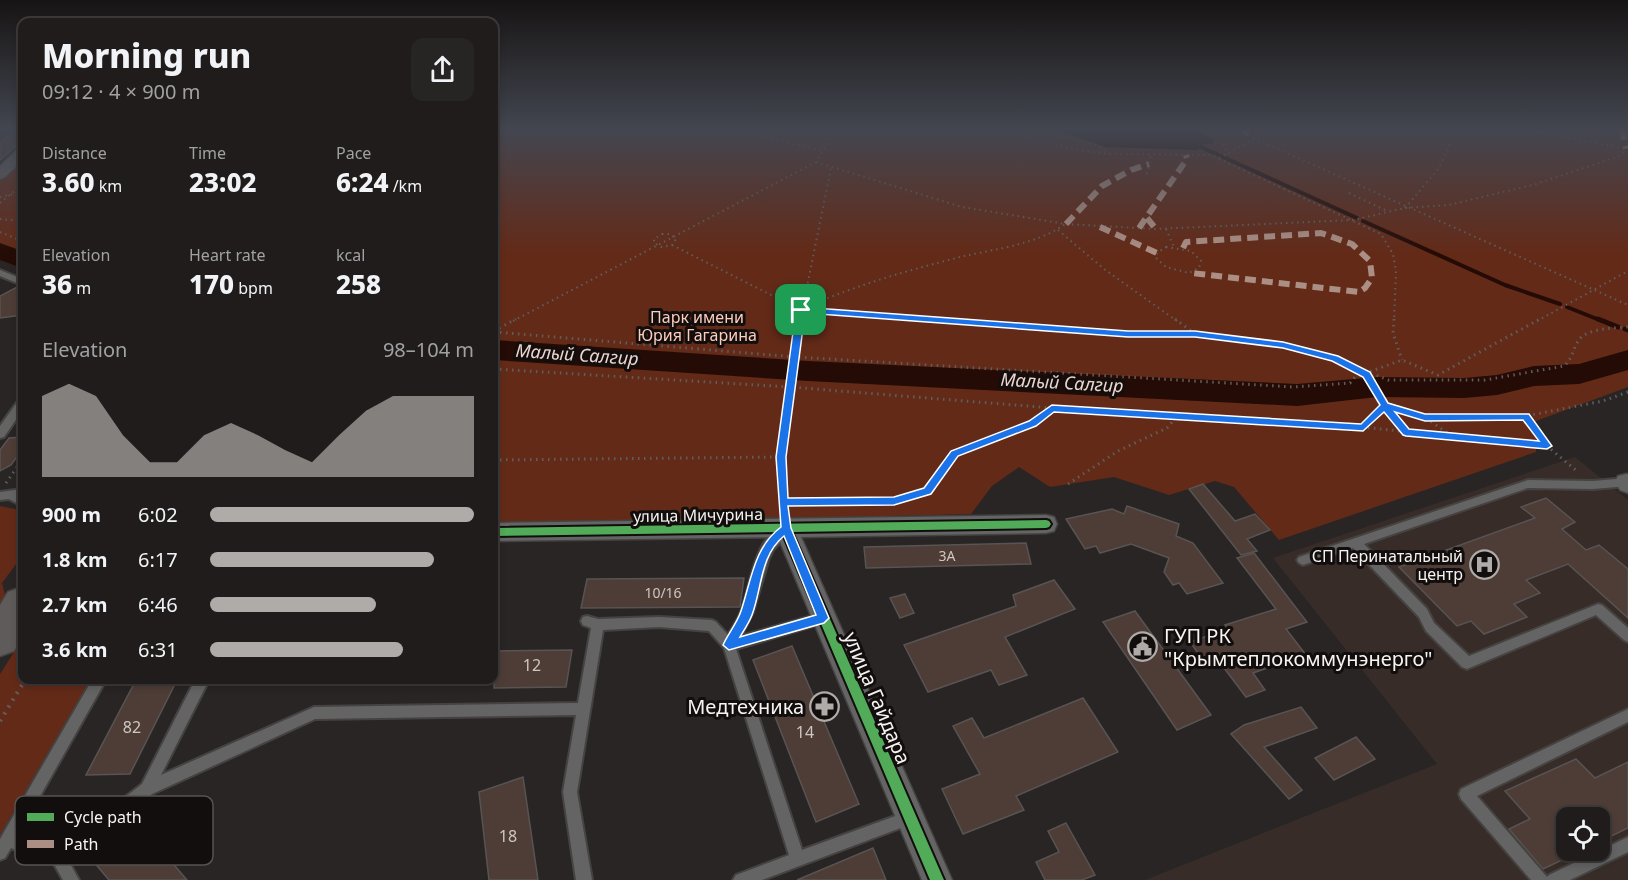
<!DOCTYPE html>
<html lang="en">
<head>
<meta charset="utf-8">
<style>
	body { margin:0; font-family:"Noto Sans",sans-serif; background:#272524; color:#f1f3f6; height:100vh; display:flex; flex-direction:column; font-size:22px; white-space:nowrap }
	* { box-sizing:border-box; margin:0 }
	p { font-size:20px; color:#a1a1a3 }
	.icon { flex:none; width:33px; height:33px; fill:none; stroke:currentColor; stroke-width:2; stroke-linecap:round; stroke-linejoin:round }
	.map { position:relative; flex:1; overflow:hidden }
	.side { position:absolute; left:18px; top:18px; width:480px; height:666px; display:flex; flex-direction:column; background:#1f1c1b; border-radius:12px; box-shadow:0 3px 9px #0003,0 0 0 2px #3c3a3a }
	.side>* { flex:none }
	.tools { position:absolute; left:1556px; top:807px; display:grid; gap:12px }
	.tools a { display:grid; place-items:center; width:54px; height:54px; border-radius:12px; background:#1f1c1b; box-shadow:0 3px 9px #0003,0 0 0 2px #3c3a3a; font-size:30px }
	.pin { position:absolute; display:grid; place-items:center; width:51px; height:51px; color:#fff; margin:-26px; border-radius:12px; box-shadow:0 3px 9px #0006 }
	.round { display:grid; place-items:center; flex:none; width:63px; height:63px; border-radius:12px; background:#272524 }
	.head { display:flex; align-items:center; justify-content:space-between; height:102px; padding:0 24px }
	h1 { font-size:33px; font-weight:800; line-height:45px }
	.stats { display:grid; grid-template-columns:repeat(3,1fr); gap:9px; height:102px; padding:6px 24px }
	.stats div { display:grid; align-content:center }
	.stats b { font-size:26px; font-weight:800 }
	.stats small { font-size:16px; font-weight:400 }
	.stats p { font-size:16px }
	.chart { height:168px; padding:12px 24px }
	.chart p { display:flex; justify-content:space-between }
	.chart svg { width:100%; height:108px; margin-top:6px; fill:#afaba9; opacity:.7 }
	ul { padding:0 24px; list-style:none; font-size:20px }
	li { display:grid; grid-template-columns:96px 72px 1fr; align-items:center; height:45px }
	li i { height:15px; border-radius:8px; background:#afaba9 }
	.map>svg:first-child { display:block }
	.built { fill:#372c28; fill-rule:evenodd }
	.green { fill:#632a18 }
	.water { fill:#240b05 }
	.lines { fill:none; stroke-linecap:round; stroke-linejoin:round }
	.stream-far1 { stroke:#240b05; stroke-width:4 }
	.stream { stroke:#240b05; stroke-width:5 }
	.river { fill:#240b05; fill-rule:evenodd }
	.building { fill:#4e3d36; stroke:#575453; stroke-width:1.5 }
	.lane-casing { stroke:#454342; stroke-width:4 }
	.street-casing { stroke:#454342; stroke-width:3 }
	.primary-casing { stroke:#454342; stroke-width:3 }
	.path-far2 { stroke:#605e5d; stroke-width:2; stroke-dasharray:1.5 4; stroke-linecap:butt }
	.path-far1 { stroke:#605e5d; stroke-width:3; stroke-dasharray:1.5 4.5; stroke-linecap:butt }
	.path { stroke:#605e5d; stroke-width:4; stroke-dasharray:2 6; stroke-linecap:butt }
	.lane { fill:#656464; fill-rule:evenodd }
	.street { fill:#656464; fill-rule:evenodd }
	.primary { fill:#5f5b5a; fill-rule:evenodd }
	.quiet { stroke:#ac8f84; stroke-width:6; stroke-dasharray:11 6; stroke-linecap:butt }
	.cycleway-casing { stroke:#110e0d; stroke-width:4 }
	.cycleway { fill:#51ab58; fill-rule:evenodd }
	.route { fill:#1a73e8; stroke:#fff; stroke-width:1.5; fill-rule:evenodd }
	.labels { text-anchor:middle; stroke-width:6; stroke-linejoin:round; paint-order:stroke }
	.number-label { font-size:14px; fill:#cdc6c2 }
	.park-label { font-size:16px; fill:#ffcbbb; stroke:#110e0d }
	.street-label { font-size:16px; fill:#f7f3f1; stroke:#110e0d }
	.poi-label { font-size:16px; fill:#f7f3f1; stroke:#110e0d; text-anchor:end }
	.near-number-label { font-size:16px; fill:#cdc6c2 }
	.water-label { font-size:18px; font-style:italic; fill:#efd5cd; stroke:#110e0d }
	.near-poi-label { font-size:20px; fill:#f7f3f1; stroke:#110e0d; text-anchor:start }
	.near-street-label { font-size:20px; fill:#f7f3f1; stroke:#110e0d }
	.key { fill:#110e0d; stroke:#565351; stroke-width:1.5 }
	.key-label { font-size:16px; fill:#f7f3f1 }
</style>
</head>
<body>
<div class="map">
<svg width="1628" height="880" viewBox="0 0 1628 880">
	<rect width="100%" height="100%" fill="#292524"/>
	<path class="built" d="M1575,457l53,43v380h-483l292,-116 -164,-206zM1566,818h33v32h-33z"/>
	<g class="green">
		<path d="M494,129h1134v258l-92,34v31l-257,88 -45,-53 -19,-6 -46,14 -55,-18 -64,10 -31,-20 -27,19 -21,28 -167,4 -49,4 -261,1z"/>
		<path d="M22,158v98l-22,-9v-69z"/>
		<path d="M0,506l15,3 7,6v41l-20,27 4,16 -6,9z"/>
		<path d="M22,640v40h68l-90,155v-161z"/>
	</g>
	<path class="water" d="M1053,129h148l2,5 11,6 -2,4h-7l-8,6 -91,-3z"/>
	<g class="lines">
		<g class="stream-far1">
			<path d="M1201,147l156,71"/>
			<path d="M1363,221l142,64 55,19"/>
			<path d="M1567,307l35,14"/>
		</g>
		<g class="stream">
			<path d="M1598,319l20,8"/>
			<path d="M1625,329l3,1"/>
		</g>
		<g class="river">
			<path d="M0,243l22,8v17l-22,-8z"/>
			<path d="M494,340l314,21 489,23 80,-7 87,1 33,-3 37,-9 45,-2 49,-14v20l-49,14 -45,2 -37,9 -33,3 -87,-1 -80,9 -489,-25 -314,-21z"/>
		</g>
	</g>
	<g class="building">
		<path d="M15,129h7v12l-22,19v-17z"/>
		<path d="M19,286l3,1v28l-22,3v-22z"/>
		<path d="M22,437v13l-11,15 -11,6v-21l9,-12z"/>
		<path d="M1203,484l32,37 20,-7 15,16 -23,9 10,12 -16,4 -52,-66z"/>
		<path d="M1546,498l29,24 -13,7 24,21 13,-5 29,24v49l-60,-54 -42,16 14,13 -26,11 13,13 -43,17 -13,-13 -14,5 -58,-59 136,-49 -14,-11z"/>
		<path d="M1127,506l52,18 -3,12 17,7 30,40 -36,11 -8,-11 -6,2 -9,-13 5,-14 -38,-14 -31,9 -4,-7 -11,3 -19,-30 46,-10 12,5z"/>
		<path d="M1026,543l5,21 -165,4 -2,-21z"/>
		<path d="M1254,553l53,69 -21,7 20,26 -53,18 12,17 -19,7 -31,-41 -12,4 -13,-18 38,-13 -3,-4 51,-16 -39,-51z"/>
		<path d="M744,578l-4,29 -159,1 6,-29z"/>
		<path d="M1054,580l21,29 -70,28 22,38 -28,10 -8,-15 -63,22 -24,-47 112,-39 -3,-11z"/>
		<path d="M905,594l9,19 -14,5 -10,-20z"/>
		<path d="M1135,611l76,104 -34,15 -74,-108z"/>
		<path d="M792,646l67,158 -43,18 -63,-162z"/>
		<path d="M572,650l-6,37 -72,1v-37z"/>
		<path d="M136,680h41l-47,94 -44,1z"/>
		<path d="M1083,698l35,54 -102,44 8,14 -61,24 -21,-45 38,-15 -27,-48 19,-8 12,20z"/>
		<path d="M1301,707l16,21 -53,19 38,43 -13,9 -58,-65 13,-9z"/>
		<path d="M1356,737l19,22 -41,21 -19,-22z"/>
		<path d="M1576,759l19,19 33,-16v66l-29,14v-24h-33v40l-23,11 -34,-40 21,-10 -25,-28z"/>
		<path d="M523,777l15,103h-49l-10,-88z"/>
		<path d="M133,817l54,63h-78l-21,-25z"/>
		<path d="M1066,823l29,52 -13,5h-37l-9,-18 23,-10 -11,-21z"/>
		<path d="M873,848l13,32h-89z"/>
	</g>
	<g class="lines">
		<defs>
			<g id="lane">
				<path d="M0,270l22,9v6l-22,-9z"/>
				<path d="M18,401h4v10l-18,26 -4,1v-12z"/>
				<path d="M1628,478v8l-35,3 -65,-1 -164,56 63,65 7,14 35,33 129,-52 4,1 26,23v14l-4,-2 -28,-25 -129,54 -5,-2 -36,-36 -7,-14 -66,-69 -50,17 -4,-2 -2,-3 2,-3 229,-77 65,1z"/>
				<path d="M22,489v17l-13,-7 -9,1v-8z"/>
				<path d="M786,524l4,2 2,3 -19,21 -4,8 -16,54 -12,24 82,-23 4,1 2,4 -2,4 -4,1 -87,26 66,201 107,-39 5,2 2,5 -2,5 -152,57h-29l3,-5 53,-20 -65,-207 -15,-17 -50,-4 -56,3 -26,162 15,88h-16l-13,-88 13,-77 -261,4 -163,75 -84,66 11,20h-16l-9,-16 -43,-16 -6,10 -5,2v-21l92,-159h14l-88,155 39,15 85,-66 53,-104h14l-48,95 153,-68 264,-4 13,-75 -8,-3 -2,-4 2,-4 4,-1 11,3 61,-2 53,3 4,2 12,13c4,-7 9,-13 12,-21 12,-27 12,-77 46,-90z"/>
				<path d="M1628,709v13l-151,74 70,81 2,-2 79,-38v15l-58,28h-39l-70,-81 -2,-5 2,-5z"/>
			</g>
			<g id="street">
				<path d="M22,149v12l-17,16 -5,2v-13l17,-16z"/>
				<path d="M1626,474h2v19l-8,-3 -5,-8 3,-6z"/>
				<path d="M1046,515l8,2 3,7 -3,7 -8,2 -245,4 151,343h-30l-144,-343 -284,4v-18z"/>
			</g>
			<path id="primary" d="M22,587v50l-8,14 -14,5v-51l8,-13z"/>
		</defs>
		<use href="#lane" class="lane-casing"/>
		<use href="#street" class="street-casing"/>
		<use href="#primary" class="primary-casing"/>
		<g class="path-far2">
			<path d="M734,129l89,22"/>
			<path d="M997,129l75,20 37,5 102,1 170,79 12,20 3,17 -2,50"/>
			<path d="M1036,129l63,17 9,7"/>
			<path d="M1216,129l12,25"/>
			<path d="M1233,129l395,176"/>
			<path d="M1520,129l108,20"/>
			<path d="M1219,158l35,-19"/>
			<path d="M816,162l146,45 104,17 90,5 197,-9 52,-12 44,-3 87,-21 83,-28 7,-7"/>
			<path d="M1147,174l4,-19"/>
			<path d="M1349,193l38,18"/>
			<path d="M0,197l22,-5"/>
			<path d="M0,203l22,-18"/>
			<path d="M1405,208l34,-40 17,-39"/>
			<path d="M0,219l22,2"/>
			<path d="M1166,229l8,18"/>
			<path d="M1058,230l46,39 73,52"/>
			<path d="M0,232l22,9"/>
			<path d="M662,234h8l6,5 -4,6 -11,2 -7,-4v-4z"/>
			<path d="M672,245l129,65 147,11"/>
			<path d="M1166,247l25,4 10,10 -2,7 -10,5 -23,-6 -10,-9 1,-5z"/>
			<path d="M802,309c51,-23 104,-38 158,-52 34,-8 76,-12 105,-33"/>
			<path d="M513,321l303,-159 20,-33"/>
			<path d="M800,321l31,-153"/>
			<path d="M1537,321l91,-50"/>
		</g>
		<g class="path-far1">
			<path d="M928,319l200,15h67l39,4 49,7 52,13 31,17h10l12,5h97l79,-14c8,-7 9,-16 14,-25 8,-13 36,-13 50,-14"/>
			<path d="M1175,319l19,14"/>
			<path d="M1394,319l-1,14 9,27"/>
			<path d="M494,331l22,-12"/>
			<path d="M494,332l302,25 497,30 57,-4 5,-6 47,-17 36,15 102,-56"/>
			<path d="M494,369l296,18 262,21 289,17 206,21"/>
			<path d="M1366,375l19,31 21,26"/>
			<path d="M1385,406l40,11 101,-1 77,-15 25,-9"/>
			<path d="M1526,416l21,30 31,26"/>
			<path d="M1426,418l27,19"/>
			<path d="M1363,428l22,-22"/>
			<path d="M494,460l287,-3"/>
			<path d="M6,483l16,-23"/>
			<path d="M1068,484l50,-33 49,-23 10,-12"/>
			<path d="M783,502l111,-1 34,-10 27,-38 77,-29 20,-16"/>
			<path d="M784,512l-3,-55 19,-138"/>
		</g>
		<path class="path" d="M0,721l25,-41"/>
		<use href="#lane" class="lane"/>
		<use href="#street" class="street"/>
		<use href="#primary" class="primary"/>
		<g class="quiet">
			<path d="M1622,129l4,20"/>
			<path d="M1245,135l2,-6"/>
			<path d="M1147,218l9,11"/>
			<path d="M1066,224l36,-38 29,-16 18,-6"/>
			<path d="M1100,227l57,26"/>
			<path d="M1139,228l48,-69 -1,-4"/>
			<path d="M1183,248l3,-6 135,-9 31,11 18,17 2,17 -7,10 -6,4 -168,-19"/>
		</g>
		<defs>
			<path id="cycleway" d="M1046,520l3,1 2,3 -2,3 -3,1 -254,4 152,348h-14l-148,-348 -288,4v-8z"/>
		</defs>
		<use href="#cycleway" class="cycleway-casing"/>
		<use href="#cycleway" class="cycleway"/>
	</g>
	<linearGradient id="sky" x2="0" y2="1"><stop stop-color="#171414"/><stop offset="0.51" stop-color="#434650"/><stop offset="1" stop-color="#434650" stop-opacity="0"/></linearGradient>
	<rect width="1628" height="253" fill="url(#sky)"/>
	<path class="route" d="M801,307l327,24h67l88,11 55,14 32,16 18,31 37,11h104l23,32 -5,3 -141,-13 -3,-1 -19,-23 -21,19 -309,-19 -18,14 -78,30 -27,38 -37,11 -106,1 3,22 38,90 -5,5 -95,27 -6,-5c5,-11 14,-22 18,-34 10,-30 13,-64 40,-84l-5,-70 20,-147zM805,313l323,24h67l88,11 49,13 31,16 17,28 -19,19 -309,-19 -23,16 -78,30 -27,37 -30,9 -106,1 -2,-41zM1395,412l30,9 98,-1 16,21 -130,-12zM784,536l32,79 -76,22c4,-7 9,-14 12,-22 10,-26 8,-60 32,-79z"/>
	<defs>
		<symbol id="hospital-ring" viewBox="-11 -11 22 22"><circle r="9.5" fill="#110e0d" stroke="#afaba9" stroke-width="1.5"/><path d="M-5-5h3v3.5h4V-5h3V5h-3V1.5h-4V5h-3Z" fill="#afaba9"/></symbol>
		<symbol id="civic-ring" viewBox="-11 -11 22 22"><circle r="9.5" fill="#110e0d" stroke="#afaba9" stroke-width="1.5"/><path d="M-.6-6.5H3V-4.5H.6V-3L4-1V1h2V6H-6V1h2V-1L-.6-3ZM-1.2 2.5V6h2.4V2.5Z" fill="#afaba9"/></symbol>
		<symbol id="pharmacy-ring" viewBox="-11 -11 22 22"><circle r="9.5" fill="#110e0d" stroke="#afaba9" stroke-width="1.5"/><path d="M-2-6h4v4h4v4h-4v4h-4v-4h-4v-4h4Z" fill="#afaba9"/></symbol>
	</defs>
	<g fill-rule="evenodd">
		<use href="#hospital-ring" x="1468" y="548" width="33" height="33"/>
		<use href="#civic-ring" x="1126" y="630" width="33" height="33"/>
		<use href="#pharmacy-ring" x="808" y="690" width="33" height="33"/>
	</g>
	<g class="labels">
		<g class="number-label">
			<text x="947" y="561">3А</text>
			<text x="663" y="598">10/16</text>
		</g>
		<g class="park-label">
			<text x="697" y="323">Парк имени<tspan x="697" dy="18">Юрия Гагарина</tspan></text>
		</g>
		<g class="street-label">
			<text transform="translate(698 515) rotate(-1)" y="6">улица Мичурина</text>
		</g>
		<g class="poi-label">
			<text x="1463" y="562">СП Перинатальный<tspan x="1463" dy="18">центр</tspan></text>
		</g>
		<g class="near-number-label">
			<text x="532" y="671">12</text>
			<text x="132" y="733">82</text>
			<text x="805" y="738">14</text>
			<text x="508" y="842">18</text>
		</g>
		<g class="water-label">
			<text transform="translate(577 355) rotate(4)" y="6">Малый Салгир</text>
			<text transform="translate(1062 383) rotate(3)" y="6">Малый Салгир</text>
		</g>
		<g class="near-poi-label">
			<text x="1164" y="643">ГУП РК<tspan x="1164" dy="23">"Крымтеплокоммунэнерго"</tspan></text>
			<text x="804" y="714" text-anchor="end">Медтехника</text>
		</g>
		<g class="near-street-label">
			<text transform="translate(877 698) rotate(67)" y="7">улица Гайдара</text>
		</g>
	</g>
	<rect x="15" y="796" width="198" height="69" rx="9" class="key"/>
	<rect x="27" y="813" width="27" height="8" fill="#51ab58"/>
	<rect x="27" y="840" width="27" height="8" fill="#ac8f84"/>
	<g class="key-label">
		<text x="64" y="823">Cycle path</text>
		<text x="64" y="850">Path</text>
	</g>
</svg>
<div class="tools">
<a><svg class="icon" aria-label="locate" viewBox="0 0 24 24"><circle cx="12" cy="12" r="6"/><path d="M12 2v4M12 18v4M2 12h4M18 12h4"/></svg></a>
</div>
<div class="pin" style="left:801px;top:310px;background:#1e9e55"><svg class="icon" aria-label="arrive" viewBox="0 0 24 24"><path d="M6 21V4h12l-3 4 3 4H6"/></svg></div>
<section class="side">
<div class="head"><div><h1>Morning run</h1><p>09:12 · 4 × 900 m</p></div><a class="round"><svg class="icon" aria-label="share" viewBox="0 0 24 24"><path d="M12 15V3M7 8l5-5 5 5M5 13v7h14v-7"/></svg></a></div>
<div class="stats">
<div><p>Distance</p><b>3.60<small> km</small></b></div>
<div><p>Time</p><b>23:02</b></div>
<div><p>Pace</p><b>6:24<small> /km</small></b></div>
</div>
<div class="stats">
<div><p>Elevation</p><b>36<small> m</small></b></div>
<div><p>Heart rate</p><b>170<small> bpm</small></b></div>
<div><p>kcal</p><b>258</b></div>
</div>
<div class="chart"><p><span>Elevation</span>98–104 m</p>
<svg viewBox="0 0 160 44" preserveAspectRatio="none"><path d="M0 44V11L10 6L20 11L30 27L40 38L50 38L60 27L70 22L80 27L90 33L100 38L110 27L120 17L130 11L140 11L150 11L160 11V44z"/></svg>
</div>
<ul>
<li><b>900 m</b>6:02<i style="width:100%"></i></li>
<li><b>1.8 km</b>6:17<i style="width:85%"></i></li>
<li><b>2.7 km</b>6:46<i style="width:63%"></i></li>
<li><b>3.6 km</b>6:31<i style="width:73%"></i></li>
</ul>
</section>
</div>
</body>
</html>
